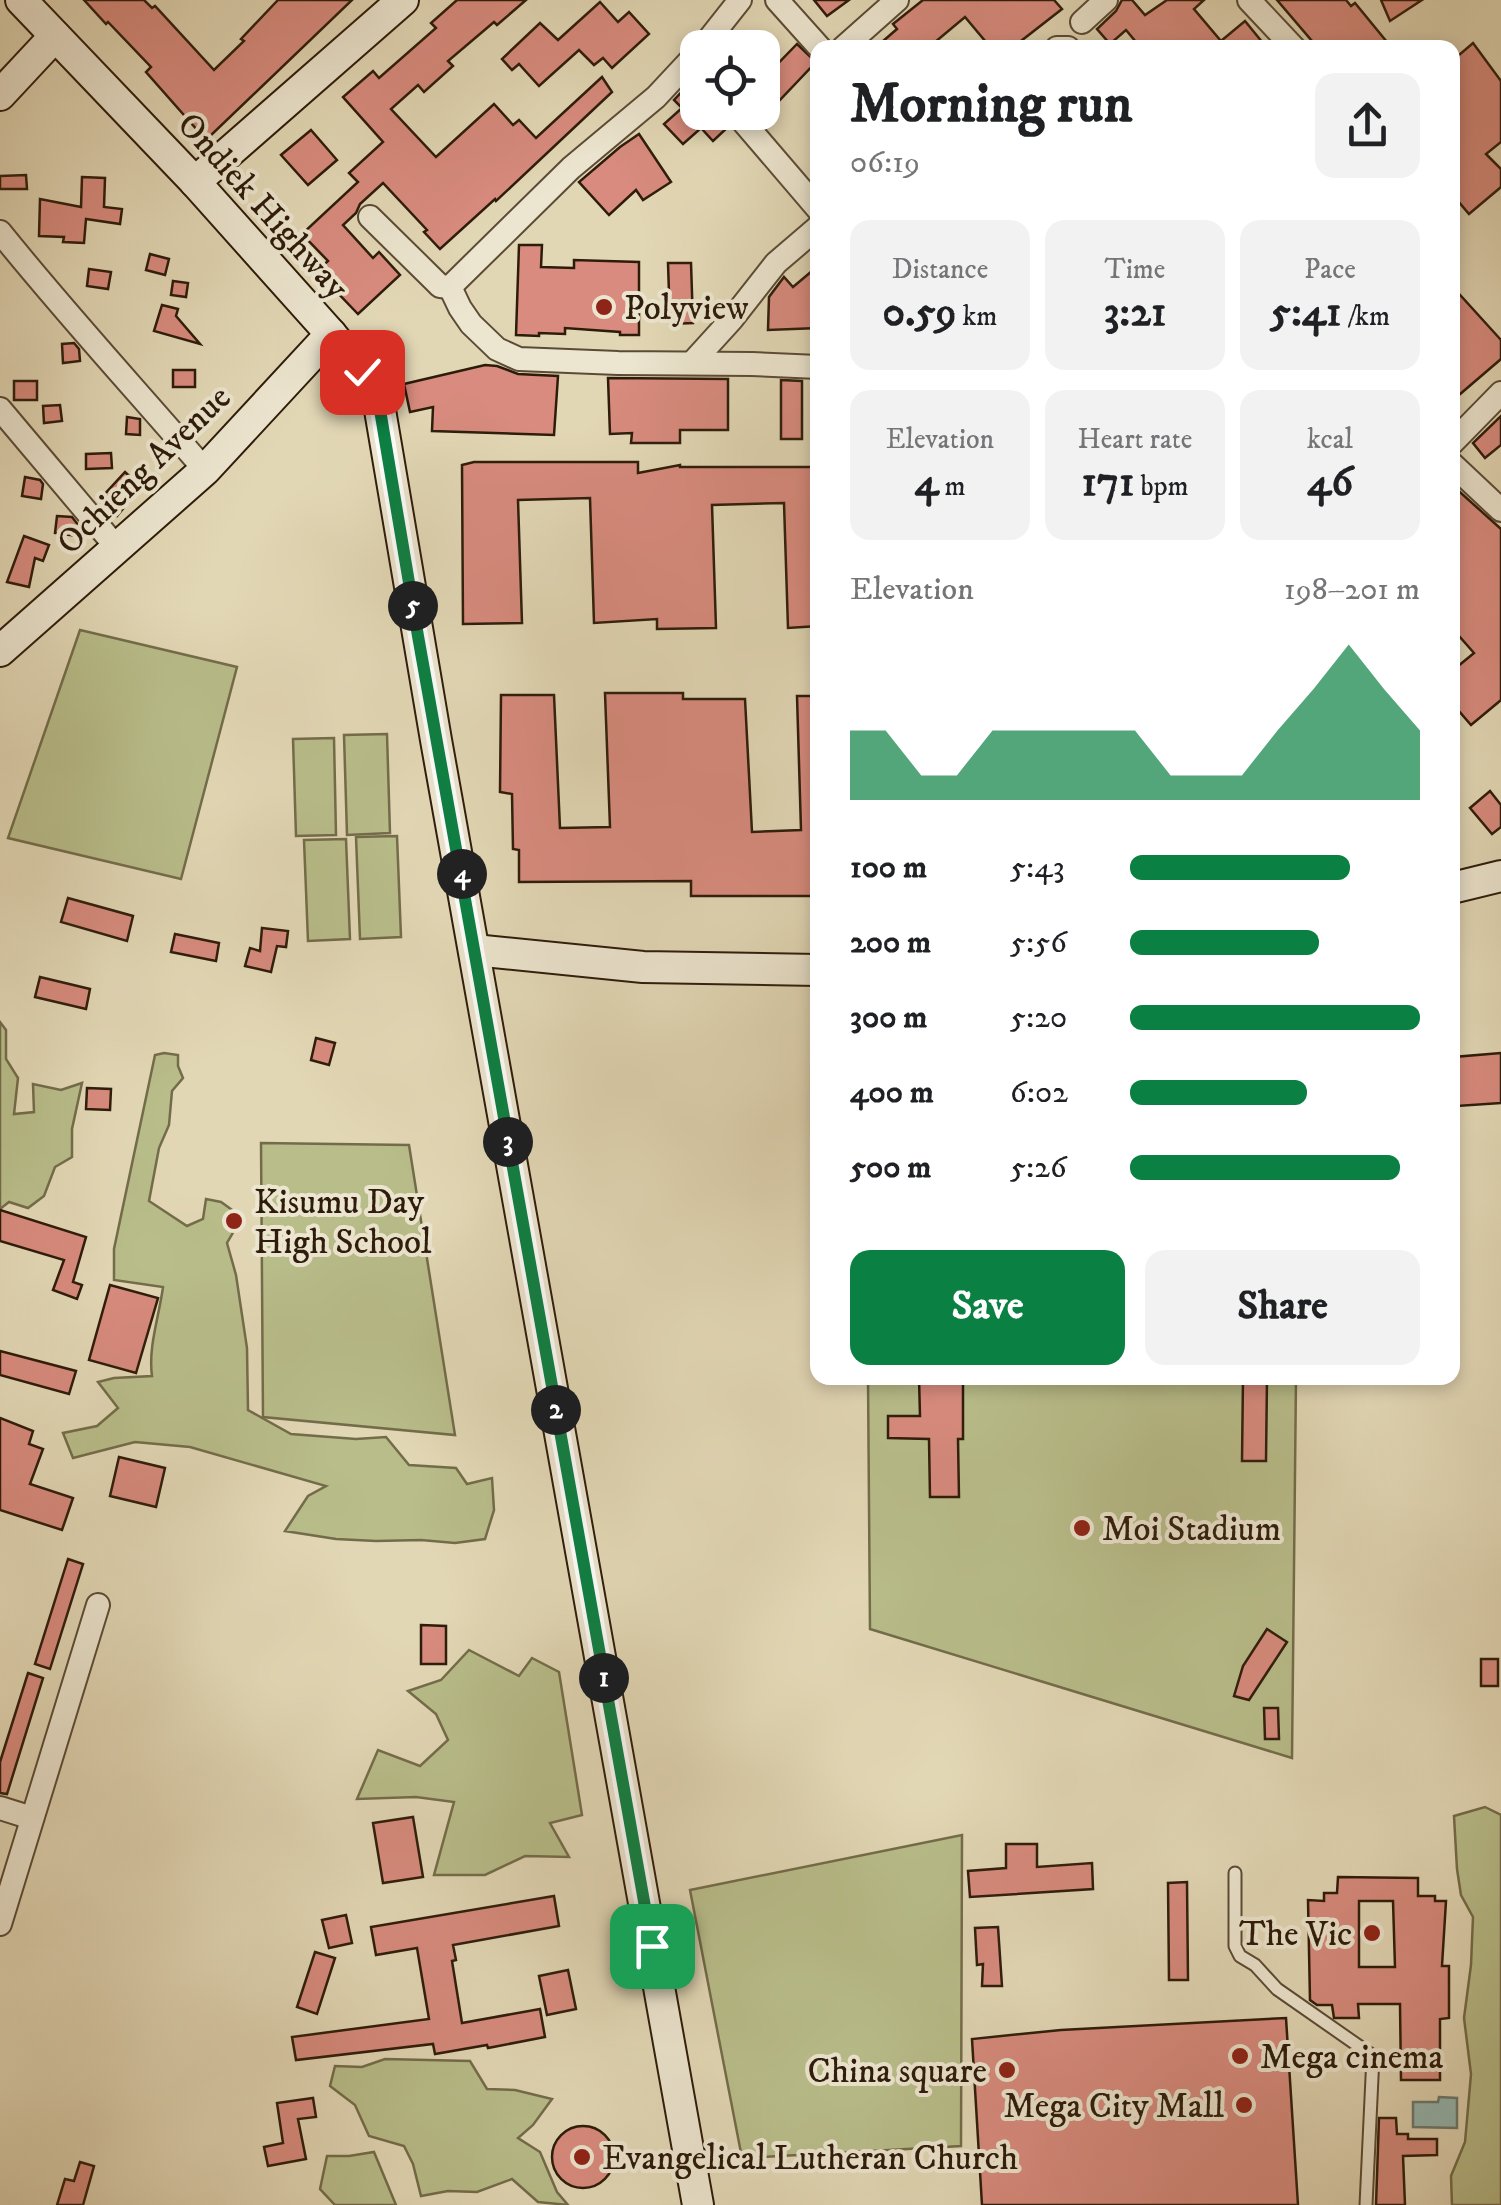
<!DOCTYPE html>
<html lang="en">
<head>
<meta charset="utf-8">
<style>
	body { margin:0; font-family:"IM FELL DW Pica",serif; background:#f2f2f2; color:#202124; height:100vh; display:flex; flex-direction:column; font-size:38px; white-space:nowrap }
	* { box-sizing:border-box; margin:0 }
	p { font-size:32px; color:#757577 }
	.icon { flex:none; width:55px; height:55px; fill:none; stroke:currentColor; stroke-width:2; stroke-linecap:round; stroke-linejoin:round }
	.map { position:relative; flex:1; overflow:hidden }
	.side { position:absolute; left:810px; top:40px; width:650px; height:1345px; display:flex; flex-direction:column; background:#fff; border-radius:20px; box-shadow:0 5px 15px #0003 }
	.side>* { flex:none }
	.tools { position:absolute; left:680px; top:30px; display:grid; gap:20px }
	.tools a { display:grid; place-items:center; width:100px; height:100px; border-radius:20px; background:#fff; box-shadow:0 5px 15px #0003; font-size:50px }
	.pin { position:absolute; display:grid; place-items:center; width:85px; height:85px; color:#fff; margin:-42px; border-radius:20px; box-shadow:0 5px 15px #0006 }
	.km { position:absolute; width:50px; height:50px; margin:-25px; border-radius:50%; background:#222; color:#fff; font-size:28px; line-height:50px; text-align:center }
	.round { display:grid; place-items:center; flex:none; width:105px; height:105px; border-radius:20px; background:#f2f2f2 }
	.headline { display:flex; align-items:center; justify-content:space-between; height:170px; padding:0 40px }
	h1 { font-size:55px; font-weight:800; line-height:75px }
	.figures { display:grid; grid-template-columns:repeat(3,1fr); gap:15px; height:170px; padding:10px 40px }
	.figures div { display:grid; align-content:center; border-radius:20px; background:#f2f2f2; text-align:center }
	.figures b { font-size:42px; font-weight:800 }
	.figures small { font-size:28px; font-weight:400 }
	.figures p { font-size:28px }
	.chart { height:280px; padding:20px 40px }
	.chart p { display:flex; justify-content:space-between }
	.chart svg { width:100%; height:180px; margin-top:10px; fill:#0b8043; opacity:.7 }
	.cta { display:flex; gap:20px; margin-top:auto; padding:20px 40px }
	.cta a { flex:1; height:115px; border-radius:20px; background:#0b8043; color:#fff; font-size:40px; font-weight:800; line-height:115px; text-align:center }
	.cta a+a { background:#f2f2f2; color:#202124 }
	ul { padding:0 40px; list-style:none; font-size:32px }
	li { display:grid; grid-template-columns:160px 120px 1fr; align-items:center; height:75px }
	li i { height:25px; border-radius:12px; background:#0b8043 }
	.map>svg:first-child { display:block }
	.green { fill:#b8bd8a; stroke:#736c4a; stroke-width:2.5 }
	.water { fill:#95b8b3; stroke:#6c7a70; stroke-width:2.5 }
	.building { fill:#d88b7e; stroke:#2e1c0b; stroke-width:2.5; fill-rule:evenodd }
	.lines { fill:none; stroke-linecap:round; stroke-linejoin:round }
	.lane-casing { stroke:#5b4b36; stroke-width:15 }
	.street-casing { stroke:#5b4b36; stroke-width:26 }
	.secondary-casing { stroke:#2e1c0b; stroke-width:34 }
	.lane { stroke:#ece5cf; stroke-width:11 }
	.street { stroke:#ece5cf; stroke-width:22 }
	.secondary { stroke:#ece5cf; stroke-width:30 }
	.route-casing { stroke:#fff; stroke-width:20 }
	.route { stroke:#0b8043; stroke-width:12 }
	.poi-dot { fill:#8f2418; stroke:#ece5cf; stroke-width:4 }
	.labels { text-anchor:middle; stroke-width:8; stroke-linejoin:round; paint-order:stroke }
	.street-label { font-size:35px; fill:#2e1c0b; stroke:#ece5cf }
	.poi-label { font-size:35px; fill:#2e1c0b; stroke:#ece5cf; text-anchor:start }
</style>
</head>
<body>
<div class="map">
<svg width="1501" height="2205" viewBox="0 0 1501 2205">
	<rect width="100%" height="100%" fill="#e2d7b5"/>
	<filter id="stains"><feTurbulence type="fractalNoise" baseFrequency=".002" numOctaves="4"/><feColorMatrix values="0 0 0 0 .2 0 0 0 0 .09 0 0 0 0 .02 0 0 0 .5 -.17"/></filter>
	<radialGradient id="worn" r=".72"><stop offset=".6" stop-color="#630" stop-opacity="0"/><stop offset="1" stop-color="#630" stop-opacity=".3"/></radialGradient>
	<g class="green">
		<path d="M80,630l157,37 -56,212 -173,-41z"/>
		<path d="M387,734l3,99 -43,2 -3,-100z"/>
		<path d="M334,738l2,97 -40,1 -3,-97z"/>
		<path d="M397,836l4,101 -41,2 -4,-102z"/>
		<path d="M346,839l4,100 -42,2 -4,-101z"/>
		<path d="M0,1022l6,8v29l12,19 -4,36 20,-2 -1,-28 28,6 21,-7 -10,46v28l-17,10 -11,29 -16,12 -19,-6 -9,7z"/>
		<path d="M164,1053l14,2v11l5,12 -11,13 -3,34 -10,23 -10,53 38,25 16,-7 3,-20 15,3 21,15 -15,26 9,32 11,73 1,62 43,24 65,5 30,-2 23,28 47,3 11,16 25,-6 2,32 -9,29 -30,4 -34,-3 -45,1 -40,-2 -51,-8 23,-35 18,-10 -136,-39 -55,-5 -62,16 -10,-25 34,-7 21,-18 -20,-26 16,-4 38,-2c-4,-29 7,-59 11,-89l-49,-7v-31l41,-194z"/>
		<path d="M261,1143l148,2 46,290 -192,-18z"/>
		<path d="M868,1378h428l-4,380 -422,-129z"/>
		<path d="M469,1650l50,26 13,-18 27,14 23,143 -32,8 19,34 -44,-1 -40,19h-51l20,-73 -38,-5 -59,2 21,-49 42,16 28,-26 -12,-26 -28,-23 33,-11z"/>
		<path d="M1485,1807l16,8v390h-49l-1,-29 14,-34 6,-68 -7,-56 7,-53 2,-48 -12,-22 -4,-26 -3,-53z"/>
		<path d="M962,1835l-1,311 -219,12 -52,-268z"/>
		<path d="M385,2059l85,2 17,28 28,1 37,9 -19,26 -15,13 22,14 17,40 11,13 -30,-3 -26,-23 -35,13 -29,-1 -27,5 -8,-32 -9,-18 -35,-10 -14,-31 -25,-19 5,-20 27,1z"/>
		<path d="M374,2152l22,53h-61l-15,-16 7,-33h22z"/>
	</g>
	<path class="water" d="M1439,2097l18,1v30l-44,-1v-25h25z"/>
	<g class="building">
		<path d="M84,0h60l8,8 3,-2 59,64 30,-29 -3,-2 37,-39h74l-146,140 -60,-68 5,-5 -43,-45 -2,2z"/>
		<path d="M457,0h69l-29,25 -3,-3 -46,39 5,5 -29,26 -6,-7 -27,24 45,48 58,-53 19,21 6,-5 17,18 66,-61 10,15 -116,109 -1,-2 -55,50 -16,-17 3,-2 -44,-47 -23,21 -4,9 -13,12 30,33 6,-6 21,23 -42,39 -27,-28 -3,3 -14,-15 14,-13 -26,-27 56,-52 -9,-9 34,-31 -40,-45 30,-26 6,7 57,-50 -5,-5z"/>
		<path d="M814,0h35l-22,16z"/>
		<path d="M923,0h131l8,9 -50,39h-21l-26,-31 -37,31h-53l22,-19 -4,-5z"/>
		<path d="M1122,0h10l13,15 22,-15h37l-10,9 27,32 24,-20 22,27h-126l-15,-18 -16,14 -13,-15 19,-18z"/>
		<path d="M1277,0h69l5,6 4,-3 32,39 -8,6h-61z"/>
		<path d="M1381,0h41l-32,21z"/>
		<path d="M600,2l18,20 11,-10 20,22 -37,34 -9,-10 -9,7 -15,-15 -40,36 -20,-22 -7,6 -10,-11 38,-36 18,17z"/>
		<path d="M1473,43l28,38v61l-15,12 15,15v18l-32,27 -17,-20v-133z"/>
		<path d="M797,44l19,18 -38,40 -16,-15v-7z"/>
		<path d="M693,80l5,5v27h22l8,15 -15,14 -12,-13 -18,16 -19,-20 18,-16 -8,-8z"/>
		<path d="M311,130l26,30 -29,25 -27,-30z"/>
		<path d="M639,134l32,48 -28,18 -7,-10 -27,25 -30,-33 41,-35z"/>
		<path d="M26,175l1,14h-27v-13z"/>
		<path d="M82,177l23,1 -1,29 18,2 -2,15 -34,-5 -2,24 -21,-1 1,-5 -25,-1 1,-37 41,8z"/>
		<path d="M519,245h23l-1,22 33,1v-8l65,2v73h-19v-3l-55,-4v6l-26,-1v3l-23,-1z"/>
		<path d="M150,254l19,5 -4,16 -19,-5z"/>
		<path d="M668,263h23l2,60 -23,1z"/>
		<path d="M818,266v62l-50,2 1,-33 15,-20 9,10z"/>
		<path d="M89,269l22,3 -3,17 -21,-3z"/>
		<path d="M173,281l15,2 -2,14 -15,-2z"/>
		<path d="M1452,286l49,54v19l-49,42z"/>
		<path d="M162,305l16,4 -2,7 24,28 -46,-13z"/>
		<path d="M74,343l5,6 1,12 -17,2 -1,-19z"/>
		<path d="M485,365l12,1 21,8 40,2 -4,59 -122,-4 1,-24 -23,5 -6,-28z"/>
		<rect x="173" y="370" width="22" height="17"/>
		<path d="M608,378l120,1v51h-48v13h-49l1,-10 -22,1z"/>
		<path d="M781,380l21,1v58h-21z"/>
		<rect x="14" y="381" width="23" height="19"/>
		<path d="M60,405l2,16 -18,2 -1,-17z"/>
		<path d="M1501,416v29l-16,13 -12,-15z"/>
		<path d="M127,417l13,2v16l-14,-1z"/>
		<path d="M111,453l1,15 -26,1v-15z"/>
		<path d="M474,462h164v11l42,-8v2h138v159l-30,2 -4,-125 -72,2 4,123 -59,1v-10l-63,4 -4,-125 -72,2 4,123 -59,1 -1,-159z"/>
		<path d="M125,472l16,15 -24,29 -15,-13v-6z"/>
		<path d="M25,477l15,3 3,4 -2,15 -19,-3z"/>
		<path d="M1452,485l49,44v171l-30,25 -19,-22v-32l22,-18 -22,-25z"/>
		<path d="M57,516l15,1 7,9 -1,10 -23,-3z"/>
		<path d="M24,536l25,9 -6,16 -8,-3 -6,29 -22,-5z"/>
		<path d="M605,693h78v6h62l7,133 49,-2 -4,-134h21v200h-127v-15l-172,1v-32l-6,-1 -1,-55 -12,-2 1,-97h53l6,133 50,-1z"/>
		<path d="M1490,791l11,14v22l-9,7 -22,-26z"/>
		<path d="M68,898l65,18 -6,25 -66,-19z"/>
		<path d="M262,928l26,3 -2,16 -9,-1 -6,26 -26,-6 5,-18 10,3z"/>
		<path d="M175,934l44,9 -3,18 -45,-9z"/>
		<path d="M40,977l50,12 -4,20 -51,-12z"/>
		<path d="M316,1038l19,5 -6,22 -18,-5z"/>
		<path d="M1501,1053v50l-44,3 -3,-49z"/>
		<path d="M87,1088l24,1 -1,21 -24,-1z"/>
		<path d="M0,1210l86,27 -13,45 9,3 -5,14 -24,-9 11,-30 -64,-19z"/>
		<path d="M110,1285l48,13 -22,75 -47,-13z"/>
		<path d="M0,1351l76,20 -7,23 -69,-19z"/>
		<path d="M919,1378h44v61h-5l1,58h-29l-1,-58 -41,-1v-22h32z"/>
		<path d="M1243,1378h24l-1,83h-24z"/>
		<path d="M0,1418l33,13 -4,13 14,5 -13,35 43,14 -11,32 -62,-20z"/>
		<path d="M119,1457l46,11 -9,39 -46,-11z"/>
		<path d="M68,1559l15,5 -33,105 -15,-5z"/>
		<path d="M421,1625l25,1v38h-25z"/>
		<path d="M1267,1629l20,13 -38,58 -15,-4 9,-30z"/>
		<rect x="1481" y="1659" width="17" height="27"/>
		<path d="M28,1673l15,5 -36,116 -7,-1v-31z"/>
		<path d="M1264,1708h14l1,31h-14z"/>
		<path d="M413,1817l10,60 -40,6 -10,-60z"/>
		<path d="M1006,1844h31v23l55,-4 1,26 -123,8 -2,-26 38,-3z"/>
		<path d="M1338,1877l80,1v18h17v5h11l-4,65h7v52l-9,1v61h-39l-1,-76h-42l1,14h-25l-2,-13h-15l-7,-5 -2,-100 16,1v-8h13zM1359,1901h34l2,66h-36z"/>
		<path d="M1187,1882l1,98h-19l-1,-97z"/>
		<path d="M554,1896l5,30 -106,19 3,15 -4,1 10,62 78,-14 5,28 -57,11 -1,-3 -52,9 -2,-10 -137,16 -4,-23 137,-18 -12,-71 -41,7 -5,-28z"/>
		<path d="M346,1915l6,28 -23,5 -7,-28z"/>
		<path d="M998,1927l4,59h-20l1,-22 -6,1 -2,-37z"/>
		<path d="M315,1952l20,6 -18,56 -20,-7z"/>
		<path d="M568,1970l8,39 -29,6 -8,-39z"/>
		<path d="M1286,2018l12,187h-316l-10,-166 89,-9z"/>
		<path d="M313,2098l3,19 -18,2 8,40 -38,7 -4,-19 19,-4 -6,-40z"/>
		<path d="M1379,2118h17l1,16h11v5h29v16l-34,1 2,49h-29z"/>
		<circle cx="583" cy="2157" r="31"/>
		<path d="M80,2162l14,4 -11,39h-26l8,-26 9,2z"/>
	</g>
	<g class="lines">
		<defs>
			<path id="lane" d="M1235,1873v73l5,10 15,9 22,24 96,67 -7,149"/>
			<g id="street">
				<path d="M777,0l43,48"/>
				<path d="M1249,0l45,48"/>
				<path d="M1082,22l24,-22"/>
				<path d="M702,48l38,-48"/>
				<path d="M843,48l54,-48"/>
				<path d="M1057,48h11"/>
				<path d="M735,112l83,97"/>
				<path d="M370,217l66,65 4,4 10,1 121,-119 85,-71 42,-45"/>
				<path d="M0,232c66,82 137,159 205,238"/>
				<path d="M450,287l10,21 11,16 26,25 22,10 99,4 134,1 66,3"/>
				<path d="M692,363l40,-44 44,-56 42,-36"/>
				<path d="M0,409l118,140"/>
				<path d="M1452,443l49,-50"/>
				<path d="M1452,464l49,46"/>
				<path d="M0,1808l32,10"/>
				<path d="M0,1924l98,-319"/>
			</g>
			<g id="secondary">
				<path d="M21,0l174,182 136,152 31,38 18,38 56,330 262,1465"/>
				<path d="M0,95l55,-59"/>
				<path d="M195,182l208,-182"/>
				<path d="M0,651l205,-181 126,-136"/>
				<path d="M1452,888l49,-12"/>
				<path d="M474,950l169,17 175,3"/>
			</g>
		</defs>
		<use href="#lane" class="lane-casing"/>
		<use href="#street" class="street-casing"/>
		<use href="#secondary" class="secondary-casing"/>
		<use href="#lane" class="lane"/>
		<use href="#street" class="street"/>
		<use href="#secondary" class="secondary"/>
	</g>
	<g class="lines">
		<defs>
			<path id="route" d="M362,372l18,38 38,226 234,1310"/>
		</defs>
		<use href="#route" class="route-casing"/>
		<use href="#route" class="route"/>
	</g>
	<g class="poi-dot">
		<circle cx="604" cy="307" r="10"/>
		<circle cx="234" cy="1221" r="10"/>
		<circle cx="1082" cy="1528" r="10"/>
		<circle cx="1372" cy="1933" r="10"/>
		<circle cx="1240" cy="2056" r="10"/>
		<circle cx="1007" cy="2070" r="10"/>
		<circle cx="1244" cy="2105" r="10"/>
		<circle cx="582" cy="2157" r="10"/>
	</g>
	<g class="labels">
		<g class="street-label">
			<text transform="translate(264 205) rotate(48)" y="12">Ondiek Highway</text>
			<text transform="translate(143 469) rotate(-44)" y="12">Ochieng Avenue</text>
		</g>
		<g class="poi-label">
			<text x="624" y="319">Polyview</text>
			<text x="254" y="1213">Kisumu Day<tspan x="254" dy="40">High School</tspan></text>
			<text x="1102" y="1540">Moi Stadium</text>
			<text x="1352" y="1945" text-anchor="end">The Vic</text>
			<text x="1260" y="2068">Mega cinema</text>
			<text x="987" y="2082" text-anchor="end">China square</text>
			<text x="1224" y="2117" text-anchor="end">Mega City Mall</text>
			<text x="602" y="2169">Evangelical Lutheran Church</text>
		</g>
	</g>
	<rect width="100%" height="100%" filter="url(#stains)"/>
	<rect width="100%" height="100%" fill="url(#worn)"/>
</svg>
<div class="tools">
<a><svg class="icon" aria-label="locate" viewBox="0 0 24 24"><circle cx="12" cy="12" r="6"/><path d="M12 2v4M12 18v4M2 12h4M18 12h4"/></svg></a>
</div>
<div class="pin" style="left:652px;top:1946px;background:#1e9e55"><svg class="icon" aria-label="arrive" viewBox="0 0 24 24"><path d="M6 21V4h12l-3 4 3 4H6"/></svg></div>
<div class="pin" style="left:362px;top:372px;background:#d93025"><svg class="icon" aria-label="check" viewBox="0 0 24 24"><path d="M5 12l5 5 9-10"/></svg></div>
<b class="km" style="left:604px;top:1678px">1</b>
<b class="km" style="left:556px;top:1410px">2</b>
<b class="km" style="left:508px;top:1142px">3</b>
<b class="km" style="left:462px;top:874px">4</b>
<b class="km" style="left:413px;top:606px">5</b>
<section class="side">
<div class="headline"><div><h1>Morning run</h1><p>06:19</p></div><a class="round"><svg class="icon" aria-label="share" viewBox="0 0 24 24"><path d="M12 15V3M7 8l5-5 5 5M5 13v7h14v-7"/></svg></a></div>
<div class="figures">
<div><p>Distance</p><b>0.59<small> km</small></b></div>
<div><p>Time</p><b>3:21</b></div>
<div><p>Pace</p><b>5:41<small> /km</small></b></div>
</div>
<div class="figures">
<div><p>Elevation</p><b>4<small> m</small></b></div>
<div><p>Heart rate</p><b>171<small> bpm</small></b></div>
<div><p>kcal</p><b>46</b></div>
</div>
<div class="chart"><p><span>Elevation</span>198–201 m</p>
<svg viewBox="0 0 160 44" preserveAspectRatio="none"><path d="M0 44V27L10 27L20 38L30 38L40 27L50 27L60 27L70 27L80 27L90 38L100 38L110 38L120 27L130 17L140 6L150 17L160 27V44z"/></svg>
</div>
<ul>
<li><b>100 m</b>5:43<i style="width:76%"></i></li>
<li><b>200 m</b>5:56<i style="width:65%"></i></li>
<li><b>300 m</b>5:20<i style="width:100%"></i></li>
<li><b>400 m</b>6:02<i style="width:61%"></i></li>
<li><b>500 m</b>5:26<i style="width:93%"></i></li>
</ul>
<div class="cta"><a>Save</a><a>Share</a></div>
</section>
</div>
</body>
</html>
